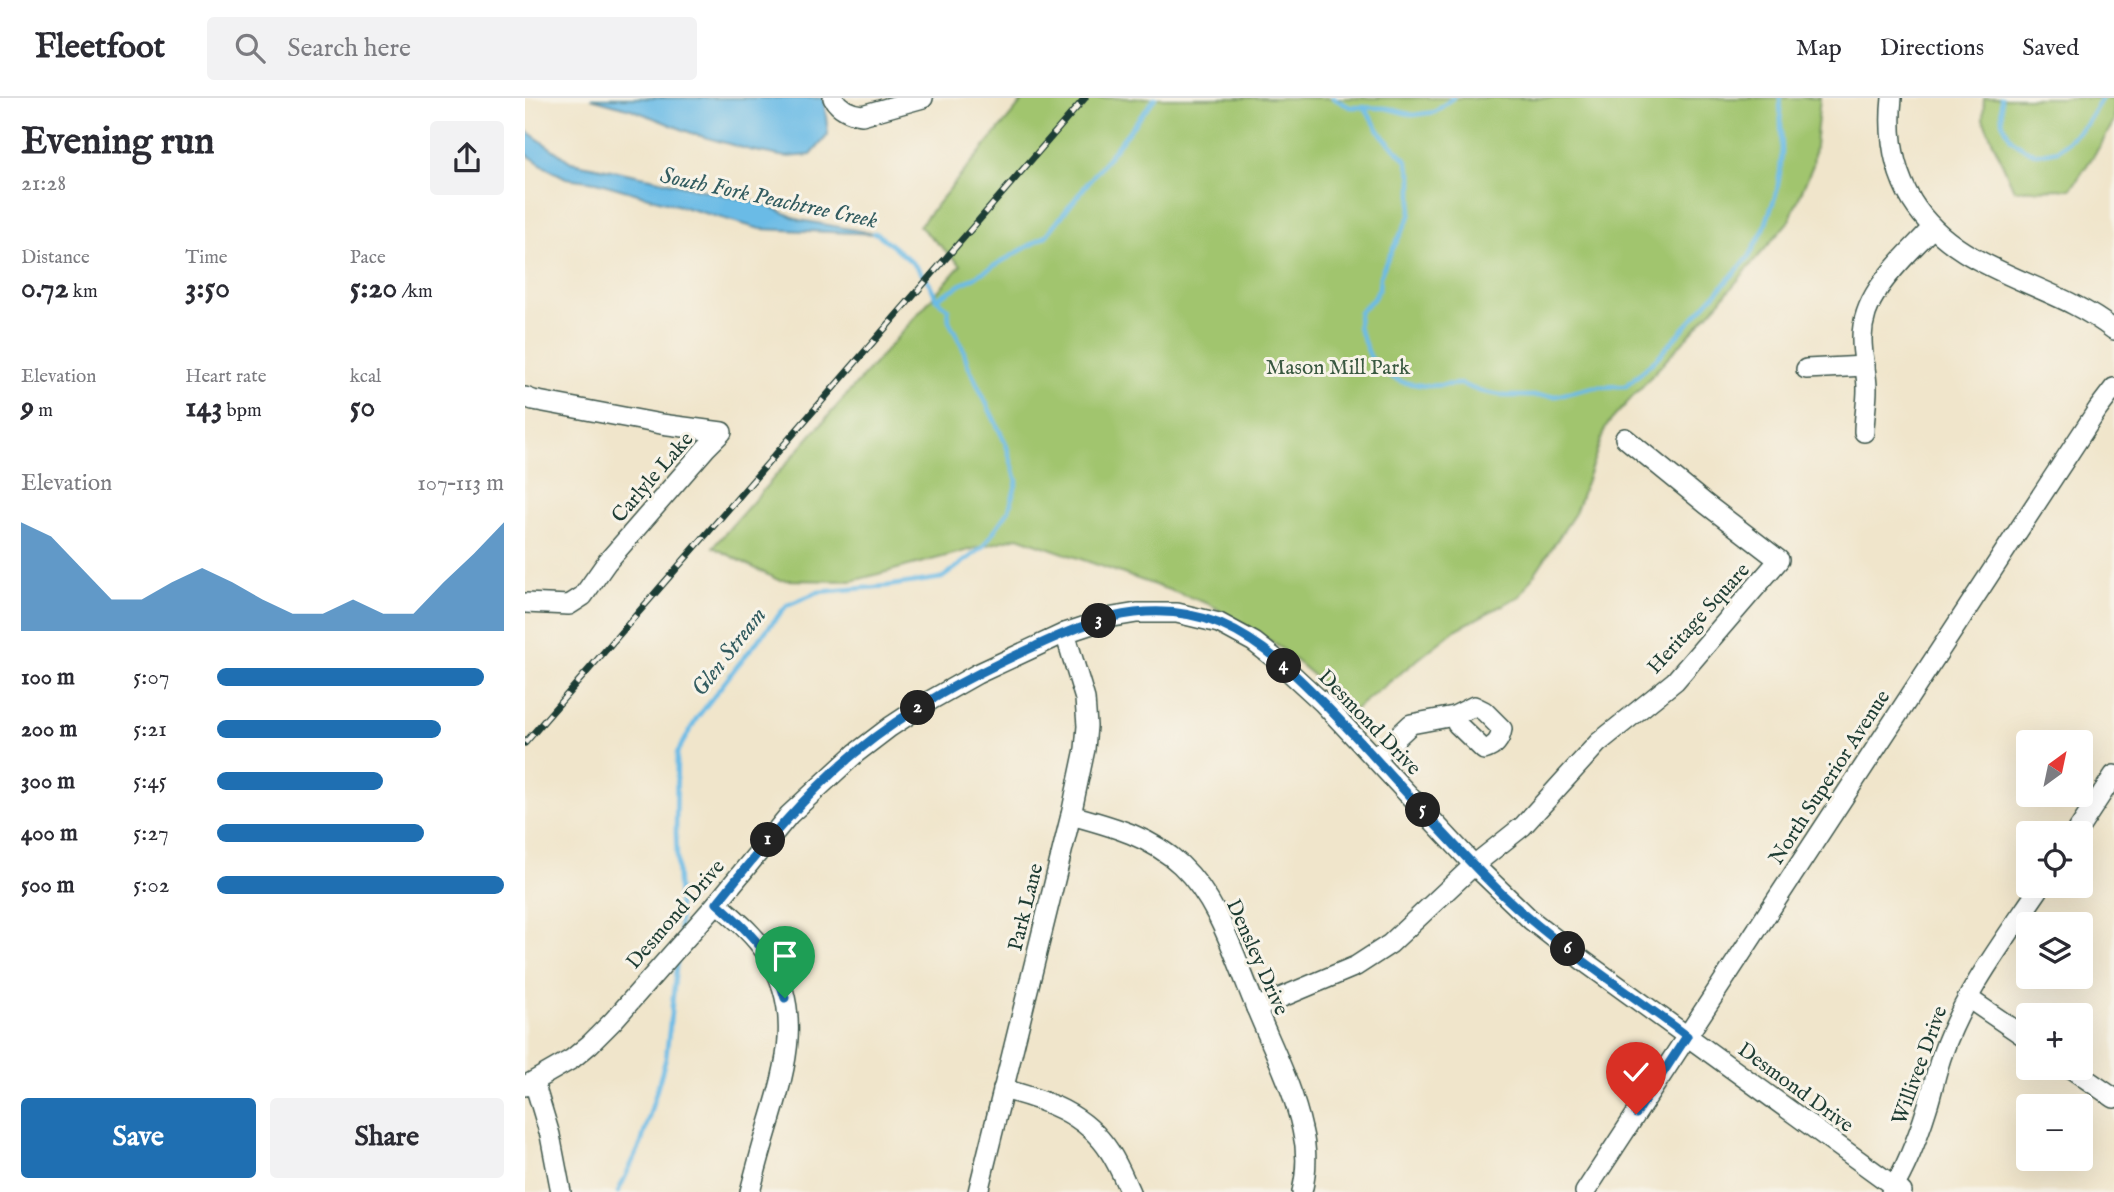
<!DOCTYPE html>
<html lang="en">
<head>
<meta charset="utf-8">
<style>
	body { margin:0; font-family:"IM FELL English",serif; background:#f2f2f3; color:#2b2b33; height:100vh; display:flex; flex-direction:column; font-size:26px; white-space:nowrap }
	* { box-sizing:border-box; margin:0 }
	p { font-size:23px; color:#7c7c81 }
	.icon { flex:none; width:38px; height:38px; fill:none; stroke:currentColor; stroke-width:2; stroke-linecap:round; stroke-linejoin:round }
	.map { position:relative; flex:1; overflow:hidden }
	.drawer { display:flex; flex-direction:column; background:#fff; width:525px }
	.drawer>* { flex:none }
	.needle { width:46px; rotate:33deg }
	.buttons { position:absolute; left:1491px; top:632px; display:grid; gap:14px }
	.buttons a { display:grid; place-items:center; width:77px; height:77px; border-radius:7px; background:#fff; box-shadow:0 7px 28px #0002; font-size:35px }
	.pin { position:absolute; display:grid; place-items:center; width:60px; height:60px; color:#fff; margin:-72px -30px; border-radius:50% 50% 50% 0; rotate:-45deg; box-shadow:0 0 7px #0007 }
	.pin .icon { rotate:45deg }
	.km { position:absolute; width:35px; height:35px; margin:-18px; border-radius:50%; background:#222; color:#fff; font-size:19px; line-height:35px; text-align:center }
	.round { display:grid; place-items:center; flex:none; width:74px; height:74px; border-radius:7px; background:#f2f2f3 }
	.headline { display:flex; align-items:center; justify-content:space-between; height:119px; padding:0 21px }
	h1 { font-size:38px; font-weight:800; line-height:52px }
	.figures { display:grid; grid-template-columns:repeat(3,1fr); gap:10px; height:119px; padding:7px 21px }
	.figures div { display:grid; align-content:center }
	.figures b { font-size:30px; font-weight:800 }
	.figures small { font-size:19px; font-weight:400 }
	.figures p { font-size:19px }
	.chart { height:196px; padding:14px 21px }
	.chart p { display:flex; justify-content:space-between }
	.chart svg { width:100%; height:126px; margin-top:7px; fill:#1f6fb2; opacity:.7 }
	.primary-button { display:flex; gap:14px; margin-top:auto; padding:14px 21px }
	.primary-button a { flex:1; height:80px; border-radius:7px; background:#1f6fb2; color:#fff; font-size:28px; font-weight:800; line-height:80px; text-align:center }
	.primary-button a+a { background:#f2f2f3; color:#2b2b33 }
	ul { padding:0 21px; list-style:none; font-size:23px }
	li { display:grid; grid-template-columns:112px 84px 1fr; align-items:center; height:52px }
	li i { height:18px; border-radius:9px; background:#1f6fb2 }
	header { display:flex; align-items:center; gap:42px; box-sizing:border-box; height:98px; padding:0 35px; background:#fff; border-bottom:2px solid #e1e1e2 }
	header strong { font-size:33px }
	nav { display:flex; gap:38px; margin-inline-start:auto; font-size:24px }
	.search { width:490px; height:63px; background:#f2f2f3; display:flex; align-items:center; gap:18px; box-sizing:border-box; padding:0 24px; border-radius:7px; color:#7c7c81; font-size:26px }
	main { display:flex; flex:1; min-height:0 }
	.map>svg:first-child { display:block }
	.green { fill:#a1c56e; stroke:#608151; stroke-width:2 }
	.water { fill:#6bbbe6; stroke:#457c8d; stroke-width:2 }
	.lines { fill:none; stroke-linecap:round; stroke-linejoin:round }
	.stream { stroke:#6bbbe6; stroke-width:4.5 }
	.minor-casing { stroke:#3e564b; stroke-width:22 }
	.minor { stroke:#fff; stroke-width:19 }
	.rail-casing { stroke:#1f3d34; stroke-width:7 }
	.rail { stroke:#f7f3e8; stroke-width:4.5; stroke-dasharray:13; stroke-linecap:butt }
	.route-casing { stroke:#fff; stroke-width:14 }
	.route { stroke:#1f6fb2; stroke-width:9 }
	.labels { text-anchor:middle; stroke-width:6; stroke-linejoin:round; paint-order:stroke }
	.park-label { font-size:21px; fill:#395840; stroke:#f7f3e8 }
	.street-label { font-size:21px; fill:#1f3d34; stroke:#f7f3e8 }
	.water-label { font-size:23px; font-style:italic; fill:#325c60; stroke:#f7f3e8 }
</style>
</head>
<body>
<header>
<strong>Fleetfoot</strong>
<div class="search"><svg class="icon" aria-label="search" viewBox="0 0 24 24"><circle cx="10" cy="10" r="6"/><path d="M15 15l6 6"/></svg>Search here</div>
<nav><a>Map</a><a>Directions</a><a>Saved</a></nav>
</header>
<main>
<section class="drawer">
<div class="headline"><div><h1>Evening run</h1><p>21:28</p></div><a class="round"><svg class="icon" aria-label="share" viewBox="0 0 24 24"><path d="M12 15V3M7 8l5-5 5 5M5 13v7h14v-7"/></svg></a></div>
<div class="figures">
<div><p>Distance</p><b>0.72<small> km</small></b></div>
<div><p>Time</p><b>3:50</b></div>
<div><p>Pace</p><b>5:20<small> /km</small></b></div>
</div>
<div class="figures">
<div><p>Elevation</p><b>9<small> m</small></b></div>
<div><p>Heart rate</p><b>143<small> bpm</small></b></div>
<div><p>kcal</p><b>50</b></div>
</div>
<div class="chart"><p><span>Elevation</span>107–113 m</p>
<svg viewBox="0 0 160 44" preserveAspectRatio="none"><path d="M0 44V6L10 11L20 22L30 33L40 33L50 27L60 22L70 27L80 33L90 38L100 38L110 33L120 38L130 38L140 27L150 17L160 6V44z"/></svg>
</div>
<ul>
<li><b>100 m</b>5:07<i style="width:93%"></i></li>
<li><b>200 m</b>5:21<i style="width:78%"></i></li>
<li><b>300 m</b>5:45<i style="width:58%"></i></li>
<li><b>400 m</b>5:27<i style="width:72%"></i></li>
<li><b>500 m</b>5:02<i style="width:100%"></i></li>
</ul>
<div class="primary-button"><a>Save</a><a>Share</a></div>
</section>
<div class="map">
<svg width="1589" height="1094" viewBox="0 0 1589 1094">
	<rect width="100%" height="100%" fill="#f7f3e8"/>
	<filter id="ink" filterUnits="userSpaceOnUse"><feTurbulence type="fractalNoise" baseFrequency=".0143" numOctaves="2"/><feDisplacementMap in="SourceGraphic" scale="14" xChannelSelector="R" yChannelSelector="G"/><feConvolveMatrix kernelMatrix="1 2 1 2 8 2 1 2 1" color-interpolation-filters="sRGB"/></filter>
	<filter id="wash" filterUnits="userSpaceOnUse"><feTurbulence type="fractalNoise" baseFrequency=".00686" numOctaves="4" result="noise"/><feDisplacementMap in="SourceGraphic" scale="28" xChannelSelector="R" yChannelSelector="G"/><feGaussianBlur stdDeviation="1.57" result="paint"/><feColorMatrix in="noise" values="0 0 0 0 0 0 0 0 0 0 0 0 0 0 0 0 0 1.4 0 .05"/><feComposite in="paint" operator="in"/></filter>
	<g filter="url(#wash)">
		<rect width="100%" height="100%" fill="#f0e5cb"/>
		<g class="green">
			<path d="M500,0h795l-7,67 -24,56 -70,81 -113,124 -31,87 -55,83 -65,34 -101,80 -77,-65 -68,-41 -191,-67 -166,44 -74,-1 -65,-33 248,-282 -42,-39z"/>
			<path d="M1459,0h130v23l-12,22 -31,46 -57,1 -31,-71z"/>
		</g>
		<g class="water">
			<path d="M66,0h233l4,37 -17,20 -25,2 -36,-7 -56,-16 -63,-25z"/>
			<path d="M0,32l46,32 80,16 116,27 33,15 78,14 -118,-5 -164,-47 -30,-4 -21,-11 -20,-14z"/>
		</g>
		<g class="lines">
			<g class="stream">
				<path d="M808,0l17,9 36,1 27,7 22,-3 18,-14"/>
				<path d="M1476,0l1,24 9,17 14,10 12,5 21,-4 28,-26 16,-26"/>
				<path d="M839,9l20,31 22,21 6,18v21l-2,18 -24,46 -6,14 -1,13 -6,10 -14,13 -1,15 12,29 11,16 21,10 24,4 35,-2 18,7 27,5h50l38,-9 32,-1 29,-26 94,-103 15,-28 13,-38 3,-19 2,-20 -2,-54"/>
				<path d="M349,135l4,1c22,19 50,36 58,65"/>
				<path d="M411,201l110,-63 109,-138"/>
				<path d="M155,836l-4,-101 1,-80 20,-35 40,-52 50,-61 31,-13 69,-6 55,-8 40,-30 27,-38 8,-29 -11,-37 -39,-81 -4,-15 -14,-27 -1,-12 -12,-10"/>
				<path d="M93,1094l23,-48 25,-86 11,-98"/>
			</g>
		</g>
	</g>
	<g filter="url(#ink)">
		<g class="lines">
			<defs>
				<g id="minor">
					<path d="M308,0c6,10 17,16 29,17l61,-17"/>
					<path d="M1367,0c-4,37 1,71 20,103 45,73 139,79 202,129"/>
					<path d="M1281,271l59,-3"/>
					<path d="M0,299l8,3 128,24 61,8 -16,16 -99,114 -24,34 -14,9 -44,-2"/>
					<path d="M1339,334c0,-14 3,-28 3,-43 0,-17 -5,-32 -5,-49 -1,-47 41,-80 70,-112"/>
					<path d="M850,660l36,-34 43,-8 20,-10 10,5 18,18c-2,12 -7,18 -18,21l-27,-26 -3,-8"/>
					<path d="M546,717c40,11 79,21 110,50 39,37 55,96 76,145 16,39 36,77 45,119 5,20 5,42 0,63"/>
					<path d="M1551,735l38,-58"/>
					<path d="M192,805c17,15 36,30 49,50 37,56 21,111 3,171 -7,23 -13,45 -19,68"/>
					<path d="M1443,900l60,41"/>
					<path d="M731,910l100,-42 34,-22 84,-79 49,-39 75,-83 77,-62 104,-121 -73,-56 -81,-66"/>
					<path d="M1545,970l44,30"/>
					<path d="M9,984l16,53 11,57"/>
					<path d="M0,988l47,-27 18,-15 23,-23 104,-118 72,-88 67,-62 34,-26 41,-27 46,-26 88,-41 48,-16 24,-4h40l42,10 35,19 19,15 50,46 151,162 57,55 54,42 317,230"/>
					<path d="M478,991c42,11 82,24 107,63 8,12 14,27 20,40"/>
					<path d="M453,1094l93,-377 14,-66 2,-23 -2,-27 -20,-66"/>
					<path d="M1060,1094l513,-783 16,-21"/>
					<path d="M1366,1094c16,-26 27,-55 36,-84 6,-18 9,-38 16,-56 22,-61 63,-114 98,-166"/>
				</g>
			</defs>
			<use href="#minor" class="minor-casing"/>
			<use href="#minor" class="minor"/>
			<defs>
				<path id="rail" d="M0,645l560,-645"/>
			</defs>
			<use href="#rail" class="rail-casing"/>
			<use href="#rail" class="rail"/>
		</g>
	</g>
	<g class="lines" filter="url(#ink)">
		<defs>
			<path id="route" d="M260,900c-12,-44 -35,-66 -68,-95 43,-53 85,-106 138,-150 54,-45 117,-78 181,-107 31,-14 64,-29 99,-33 28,-3 59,0 85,11 54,23 94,69 133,110 49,53 96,108 148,159 56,54 124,96 186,143l-51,78"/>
		</defs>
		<use href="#route" class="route-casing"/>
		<use href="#route" class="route"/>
	</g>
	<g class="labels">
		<g class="park-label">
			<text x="813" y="276">Mason Mill Park</text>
		</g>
		<g class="street-label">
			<text transform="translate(127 379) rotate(-49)" y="7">Carlyle Lake</text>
			<text transform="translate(1173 520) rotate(-48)" y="7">Heritage Square</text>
			<text transform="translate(845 624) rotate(46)" y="7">Desmond Drive</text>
			<text transform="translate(1304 679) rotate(-57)" y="7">North Superior Avenue</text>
			<text transform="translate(500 809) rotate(-76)" y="7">Park Lane</text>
			<text transform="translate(150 816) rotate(-49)" y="7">Desmond Drive</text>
			<text transform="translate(733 859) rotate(66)" y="7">Densley Drive</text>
			<text transform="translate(1394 967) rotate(-70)" y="7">Willivee Drive</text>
			<text transform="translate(1271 989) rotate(36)" y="7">Desmond Drive</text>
		</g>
		<g class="water-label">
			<text transform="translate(244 99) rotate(12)" y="8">South Fork Peachtree Creek</text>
			<text transform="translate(203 553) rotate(-52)" y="8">Glen Stream</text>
		</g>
	</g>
</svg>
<div class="buttons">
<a><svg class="needle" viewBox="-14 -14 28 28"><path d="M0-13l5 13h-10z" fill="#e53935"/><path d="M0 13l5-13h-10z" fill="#7c7c81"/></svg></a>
<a><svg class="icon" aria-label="locate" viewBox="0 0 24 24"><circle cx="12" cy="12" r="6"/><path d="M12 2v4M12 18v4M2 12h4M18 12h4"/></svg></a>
<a><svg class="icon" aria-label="layers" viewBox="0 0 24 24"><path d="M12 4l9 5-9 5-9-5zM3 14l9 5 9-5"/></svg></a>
<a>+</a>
<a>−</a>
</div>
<div class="pin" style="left:260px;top:900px;background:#1e9e55"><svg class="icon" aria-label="arrive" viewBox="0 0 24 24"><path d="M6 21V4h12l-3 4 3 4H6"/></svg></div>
<div class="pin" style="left:1111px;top:1016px;background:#d93025"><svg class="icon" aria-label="check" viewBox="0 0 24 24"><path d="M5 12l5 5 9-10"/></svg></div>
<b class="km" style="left:243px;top:742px">1</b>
<b class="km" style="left:393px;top:610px">2</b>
<b class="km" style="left:574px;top:523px">3</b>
<b class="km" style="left:759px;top:568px">4</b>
<b class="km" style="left:898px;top:712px">5</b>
<b class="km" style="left:1043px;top:851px">6</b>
</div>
</main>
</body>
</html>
